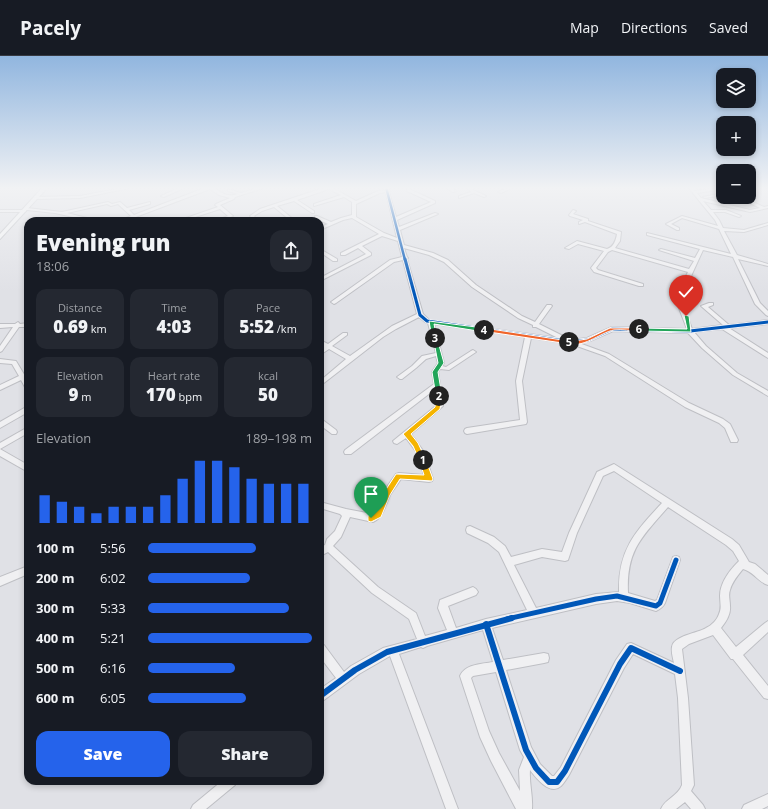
<!DOCTYPE html>
<html lang="en">
<head>
<meta charset="utf-8">
<style>
	body { margin:0; font-family:"Open Sans",sans-serif; background:#242831; color:#f1f3f6; height:100vh; display:flex; flex-direction:column; font-size:15px; white-space:nowrap }
	* { box-sizing:border-box; margin:0 }
	p { font-size:13px; color:#9ea1a6 }
	.icon { flex:none; width:22px; height:22px; fill:none; stroke:currentColor; stroke-width:2; stroke-linecap:round; stroke-linejoin:round }
	.map { position:relative; flex:1; overflow:hidden }
	.sheet { position:absolute; left:24px; top:161px; width:300px; height:568px; display:flex; flex-direction:column; background:#171b24; border-radius:12px; box-shadow:0 2px 6px #0003 }
	.sheet>* { flex:none }
	.tools { position:absolute; left:716px; top:12px; display:grid; gap:8px }
	.tools a { display:grid; place-items:center; width:40px; height:40px; border-radius:8px; background:#171b24; box-shadow:0 2px 6px #0003; font-size:20px }
	.pin { position:absolute; display:grid; place-items:center; width:34px; height:34px; color:#fff; margin:-41px -17px; border-radius:50% 50% 50% 0; rotate:-45deg; box-shadow:0 0 4px #0007 }
	.pin .icon { rotate:45deg }
	.km { position:absolute; width:20px; height:20px; margin:-10px; border-radius:50%; background:#222; color:#fff; font-size:11px; line-height:20px; text-align:center }
	.round { display:grid; place-items:center; flex:none; width:42px; height:42px; border-radius:12px; background:#242831 }
	.head { display:flex; align-items:center; justify-content:space-between; height:68px; padding:0 12px }
	h1 { font-size:22px; font-weight:800; line-height:30px }
	.figures { display:grid; grid-template-columns:repeat(3,1fr); gap:6px; height:68px; padding:4px 12px }
	.figures div { display:grid; align-content:center; border-radius:10px; background:#242831; text-align:center }
	.figures b { font-size:17px; font-weight:800 }
	.figures small { font-size:11px; font-weight:400 }
	.figures p { font-size:11px }
	.chart { height:112px; padding:8px 12px }
	.chart p { display:flex; justify-content:space-between }
	.chart svg { width:100%; height:72px; margin-top:4px; stroke:#2563eb; stroke-width:6 }
	.button { display:flex; gap:8px; margin-top:auto; padding:8px 12px }
	.button a { flex:1; height:46px; border-radius:12px; background:#2563eb; color:#fff; font-size:16px; font-weight:800; line-height:46px; text-align:center }
	.button a+a { background:#242831; color:#f1f3f6 }
	ul { padding:0 12px; list-style:none; font-size:13px }
	li { display:grid; grid-template-columns:64px 48px 1fr; align-items:center; height:30px }
	li i { height:10px; border-radius:5px; background:#2563eb }
	header { display:flex; align-items:center; gap:24px; box-sizing:border-box; height:56px; padding:0 20px; background:#171b24; border-bottom:1px solid #363941 }
	header strong { font-size:19px }
	nav { display:flex; gap:22px; margin-inline-start:auto; font-size:14px }
	.map>svg:first-child { display:block }
	.lines { fill:none; stroke-linecap:round; stroke-linejoin:round }
	.minor-casing { stroke:#bebfc4; stroke-width:2 }
	.major-casing { stroke:#bcbec3; stroke-width:2 }
	.minor { fill:#f0f0f2; fill-rule:evenodd }
	.major { fill:#f4f5f6; fill-rule:evenodd }
	.cycleway-far3-casing { stroke:#edeff5; stroke-width:4 }
	.cycleway-far2-casing { stroke:#edeff5; stroke-width:5 }
	.cycleway-far1-casing { stroke:#edeff5; stroke-width:8 }
	.cycleway-casing { stroke:#edeff5; stroke-width:8 }
	.cycleway-far3 { stroke:#0057b8; stroke-width:2.5 }
	.cycleway-far2 { stroke:#0057b8; stroke-width:3 }
	.cycleway-far1 { stroke:#0057b8; stroke-width:5 }
	.cycleway { stroke:#0057b8; stroke-width:6 }
	.split-1 { fill:#f5b400; stroke:#fff }
	.split-2 { fill:#f5b400; stroke:#fff }
	.split-3 { fill:#22a559; stroke:#fff }
	.split-4 { fill:#22a559; stroke:#fff }
	.split-5 { fill:#f0652b; stroke:#fff }
	.split-6 { fill:#f0652b; stroke:#fff }
	.split-7 { fill:#22a559; stroke:#fff }
</style>
</head>
<body>
<header>
<strong>Pacely</strong>
<nav><a>Map</a><a>Directions</a><a>Saved</a></nav>
</header>
<div class="map">
<svg width="768" height="753" viewBox="0 0 768 753">
	<rect width="100%" height="100%" fill="#e0e1e6"/>
	<g class="lines">
		<defs>
			<g id="minor">
				<path d="M127,131h8l-55,11 -44,1 -2,-1 2,-1 44,-1z"/>
				<path d="M181,131h5l-22,10 -3,-1z"/>
				<path d="M207,131c13,0 14,12 31,7l-10,-3v-2l13,4 20,-6h6l-32,10 -1,2 -14,6 13,11 -12,5h-6l13,-5 -8,-7 -31,10 -3,-1 32,-11 -3,-2 1,-1 14,-6 -11,-3 -9,-6 -85,32h-6l12,-5 -13,-12 -7,2 -4,-2 -40,9 32,8h-8l-36,-8 -28,-3 -2,-1 2,-1 35,4 46,-10 4,2 8,-2 7,6 23,-6v2l-21,6 5,5z"/>
				<path d="M326,131h8l-1,1 23,13 22,-10 7,-1 -1,-3h4l2,4 -1,1 7,25 35,-15 -24,-11v-2h2l26,12v2l-38,17 2,7 36,-14 3,1 -38,16 4,15 29,8 15,7 28,25 46,31 13,6 12,-17h4l1,1 -13,18 32,16 16,-2 25,-11 75,2 -12,-31 13,-26 -76,-22 -4,2 -12,16 2,2 45,14v2h-4l-45,-14 -3,-4 13,-17 -26,-7 -9,5 -4,-1 12,-7 30,8c7,-2 9,-9 10,-15l-32,-12 -6,2v-2l4,-2 -13,-4 -1,-1 4,-5 3,1 -3,3 15,5v2l33,11 -1,9 -5,7 74,21 5,-8 -35,-11 2,-1 34,9 5,-9 -53,-14v-2l84,21 -12,-25 -37,-11 -11,6 8,4v2h-2l-11,-6 16,-8 36,10 -3,-6 -27,-33h4l3,4 28,-4v2l-26,4 4,5 49,12 10,-2 -23,-11h5l22,10 4,-1v2l-18,4 -47,-11 8,9h15l15,6 -2,1 -14,-5h-12l6,8 4,8 21,2 24,-7v2l-24,7 -20,-1 13,24 31,9v2l-30,-7 22,44 8,8v5l-2,-1 -11,-11 -22,-47 -30,-7 -22,48 11,31 31,-4 -22,-19 8,-3h4v2l-5,2 21,18 39,-5v4l-39,4 39,25v5l-46,-29 -28,3 12,14 31,27 31,18v5l-35,-21 -31,-27 -14,-15 -75,-2 -23,10 -11,2 30,11 80,49 34,16 7,5 8,16 -1,2h-6l-6,-14 -6,-5 -34,-16 -80,-51 -31,-11 -1,-1 -42,-6 -9,43 5,41 -1,2 -59,10 -2,-1 -1,-2 1,-2 2,-1 53,-8 -4,-39 9,-44 -91,-13 10,39 -2,3 4,1 25,-16 2,-1 3,2 -27,18 -9,-1 -2,3 5,34 -32,28 13,18 9,27 -1,2 -3,1 -28,-3c-4,6 -8,11 -11,16 -5,10 -6,22 -17,27l-23,-5 -9,20 -8,9 45,41 38,26 9,23 22,-6 -9,-22 2,-8 33,-13 3,2 2,3 -2,3 -28,11 8,22 30,-9 41,-9 -28,-58 -11,-9 -21,-10 -1,-3 1,-3 3,-1 24,11 11,9 6,11 31,-8 20,3 7,-19 28,-61 17,-8 118,75 7,6 10,17 6,2 13,11v10c-10,-3 -14,-13 -25,-16 -5,6 -11,13 -13,21 -2,5 0,10 0,16 1,8 -4,16 -9,22l15,19 29,-24 3,-2v11l-25,23 25,31v13l-4,-1 -31,-39h-2l-18,-24 -24,9 -7,5 6,49 6,87 -3,6 12,14 2,4h-14l-6,-7 -9,7h-15c4,-10 17,-13 21,-24l-4,-87 -3,-24 -42,-20 -9,14 -55,107c-2,3 -5,8 -8,11 -11,10 -25,-8 -31,-16 -1,13 3,26 2,39h-16l-25,-48 -11,-24 -20,-61c5,-12 22,-12 33,-14l-10,-32 -56,16 -4,2 -2,-1 -22,7 59,155h-12l-56,-153 -31,18 -35,26 -4,1v-12l16,-11 -16,-21v-13l4,1 20,27 7,-6 32,-18 34,-9 -8,-20 -37,-26 -44,-41 -8,4v-9l5,-2 2,-6 8,-8 7,-15 -2,-2 -20,-6v-6l26,7 26,5 4,-4 8,-19 12,-17 3,-1 25,2 -7,-22 -11,-15 -9,6 -3,-1 -1,-2 44,-36 -3,-15 -83,64h-6l-1,-2 1,-2 89,-66 -2,-12 6,-9 -2,-7 -10,3 -10,9 -14,11h-2l-3,-2 15,-11 10,-10 14,-3 -8,-30 -3,-1 -6,-5 -23,12 -13,8 -63,49v-5l26,-22 -17,-10 -9,6v-5l4,-3 -4,-3v-4l8,4 15,-11h4v2l-15,11 18,10 42,-30 25,-12 -14,-54 -9,2 -58,41 -2,1 -3,-2 59,-42 12,-3 -4,-16 -16,-5 -20,10 9,7v2l-51,26v-3l46,-24 -8,-6 -13,7h-4v-2l38,-19 -27,-16 -9,2 -23,10v-3l8,-3 -13,-6v-2h2l14,6 10,-4 11,-3v-13l-8,-5 -30,9v-2l27,-9 -12,-6 -32,11 17,11v2h-2l-18,-12 -17,5 16,13v2h-2l-17,-14 -12,4 -8,5 4,5h-4l-4,-5 10,-7zM386,136l11,46 -13,-5 -28,-16v-13l24,-11zM404,192l25,7 15,7 28,25 46,31 15,7v2h3l22,11 -129,-18 -6,-6 -16,-55 1,-1 -1,-1zM614,415l48,32c-27,29 -44,47 -43,89l-23,2 -60,14 -22,-43 28,-8 23,4 3,-1 9,-27 26,-57zM668,451l58,38 7,6 6,10c-9,9 -19,21 -19,35 0,6 2,12 -1,18 -2,6 -7,11 -13,14 -8,5 -33,8 -34,19 -1,5 1,11 2,16l-43,-20 -4,1 -11,16 -55,107 -7,9h-2l-12,-12 -9,-17 -25,-77 38,-7 4,-1 1,-4 -1,-4 -4,-1 -41,7 -11,-32 104,-24 21,-3 13,2 26,8c4,-2 7,-4 9,-8l15,-43 -1,-3 -3,-1 -3,1 -16,43 -2,1 -27,-8c-2,-43 14,-56 40,-86zM496,616l24,78 4,7 -5,13 1,21 -21,-38 -10,-22 -18,-53 2,-2z"/>
				<path d="M444,131h5l7,4 -3,1z"/>
				<path d="M467,131h4l2,3 13,6 -2,1 -10,-4 -15,5v-2l12,-4z"/>
				<path d="M509,131h5l-13,6 -3,-1z"/>
				<path d="M723,137v2l-18,3 -2,-1z"/>
				<path d="M0,154h24l2,1 -2,1h-24z"/>
				<path d="M320,193l17,10v2h-4l-13,-9z"/>
				<path d="M18,266l2,2 8,-1v4h-9l-17,24 -2,1v-6l13,-19 -13,1v-4h15z"/>
				<path d="M0,303l16,2 12,20v8h-2l-5,-9 -21,10v-5l19,-9 -7,-12 -12,-1z"/>
				<path d="M26,351h2v5l-28,16v-6z"/>
				<path d="M320,362l16,12 1,2 -1,2h-4l-12,-9z"/>
				<path d="M28,371v6l-28,16v-6z"/>
				<path d="M0,393l28,16v7l-28,-16z"/>
				<path d="M28,510v8l-28,12v-9z"/>
				<path d="M222,725h15l-2,4 -29,24h-15l2,-4z"/>
				<path d="M768,738v12l-6,3h-20l2,-4z"/>
			</g>
			<path id="major" d="M43,131h5l-48,52v-5z"/>
		</defs>
		<use href="#minor" class="minor-casing"/>
		<use href="#major" class="major-casing"/>
		<use href="#minor" class="minor"/>
		<use href="#major" class="major"/>
		<defs>
			<path id="cycleway-far3" d="M386,131l19,73"/>
			<path id="cycleway-far2" d="M405,203l15,56 7,6 144,21 17,-2 24,-11 78,2 78,-9"/>
			<path id="cycleway-far1" d="M507,563l89,-20 21,-3 39,10 4,-3 16,-43"/>
			<g id="cycleway">
				<path d="M486,568l40,126 10,18 13,14h8l8,-11 55,-107 11,-16 49,23"/>
				<path d="M320,640l35,-26 32,-18 125,-34"/>
			</g>
		</defs>
		<use href="#cycleway-far3" class="cycleway-far3-casing"/>
		<use href="#cycleway-far2" class="cycleway-far2-casing"/>
		<use href="#cycleway-far1" class="cycleway-far1-casing"/>
		<use href="#cycleway" class="cycleway-casing"/>
		<use href="#cycleway-far3" class="cycleway-far3"/>
		<use href="#cycleway-far2" class="cycleway-far2"/>
		<use href="#cycleway-far1" class="cycleway-far1"/>
		<use href="#cycleway" class="cycleway"/>
	</g>
	<linearGradient id="sky" x2="0" y2="1"><stop stop-color="#91b6df"/><stop offset="0.56" stop-color="#f1f2f4"/><stop offset="1" stop-color="#f1f2f4" stop-opacity="0"/></linearGradient>
	<rect width="768" height="236" fill="url(#sky)"/>
	<path class="split-1" d="M423,401l3,3 7,19 -1,2 -32,-2 -10,16 -9,22 -10,5 -3,-1v-5l7,-4 10,-21 11,-17 28,1 -5,-15z"/>
	<path class="split-2" d="M439,338l3,2 -2,13 -29,25 7,9 8,17 -3,3 -3,-1 -7,-16 -10,-12 32,-27 1,-11z"/>
	<path class="split-3" d="M433,281l4,1 7,25 -6,9 4,24 -3,3 -3,-3 -4,-24 6,-9z"/>
	<path class="split-4" d="M429,265l55,7 3,2 -3,2 -50,-8 3,14 -2,2 -3,-2z"/>
	<path class="split-5" d="M484,272l85,13 3,1 -3,2 -87,-13z"/>
	<path class="split-6" d="M610,272h29l3,1 -3,2c-8,0 -17,-2 -25,-1 -13,2 -34,21 -47,12l20,-3z"/>
	<path class="split-7" d="M684,259l5,1 2,16 -52,-1 -3,-2 3,-1 48,1z"/>
</svg>
<div class="tools">
<a><svg class="icon" aria-label="layers" viewBox="0 0 24 24"><path d="M12 4l9 5-9 5-9-5zM3 14l9 5 9-5"/></svg></a>
<a>+</a>
<a>−</a>
</div>
<div class="pin" style="left:371px;top:462px;background:#1e9e55"><svg class="icon" aria-label="arrive" viewBox="0 0 24 24"><path d="M6 21V4h12l-3 4 3 4H6"/></svg></div>
<div class="pin" style="left:686px;top:260px;background:#d93025"><svg class="icon" aria-label="check" viewBox="0 0 24 24"><path d="M5 12l5 5 9-10"/></svg></div>
<b class="km" style="left:423px;top:404px">1</b>
<b class="km" style="left:439px;top:340px">2</b>
<b class="km" style="left:435px;top:282px">3</b>
<b class="km" style="left:484px;top:274px">4</b>
<b class="km" style="left:569px;top:286px">5</b>
<b class="km" style="left:639px;top:273px">6</b>
<section class="sheet">
<div class="head"><div><h1>Evening run</h1><p>18:06</p></div><a class="round"><svg class="icon" aria-label="share" viewBox="0 0 24 24"><path d="M12 15V3M7 8l5-5 5 5M5 13v7h14v-7"/></svg></a></div>
<div class="figures">
<div><p>Distance</p><b>0.69<small> km</small></b></div>
<div><p>Time</p><b>4:03</b></div>
<div><p>Pace</p><b>5:52<small> /km</small></b></div>
</div>
<div class="figures">
<div><p>Elevation</p><b>9<small> m</small></b></div>
<div><p>Heart rate</p><b>170<small> bpm</small></b></div>
<div><p>kcal</p><b>50</b></div>
</div>
<div class="chart"><p><span>Elevation</span>189–198 m</p>
<svg viewBox="0 0 160 44" preserveAspectRatio="none"><path d="M5 44V27M15 44V31M25 44V34M35 44V38M45 44V34M55 44V34M65 44V34M75 44V27M85 44V17M95 44V6M105 44V6M115 44V10M125 44V17M135 44V20M145 44V20M155 44V20"/></svg>
</div>
<ul>
<li><b>100 m</b>5:56<i style="width:66%"></i></li>
<li><b>200 m</b>6:02<i style="width:62%"></i></li>
<li><b>300 m</b>5:33<i style="width:86%"></i></li>
<li><b>400 m</b>5:21<i style="width:100%"></i></li>
<li><b>500 m</b>6:16<i style="width:53%"></i></li>
<li><b>600 m</b>6:05<i style="width:60%"></i></li>
</ul>
<div class="button"><a>Save</a><a>Share</a></div>
</section>
</div>
</body>
</html>
